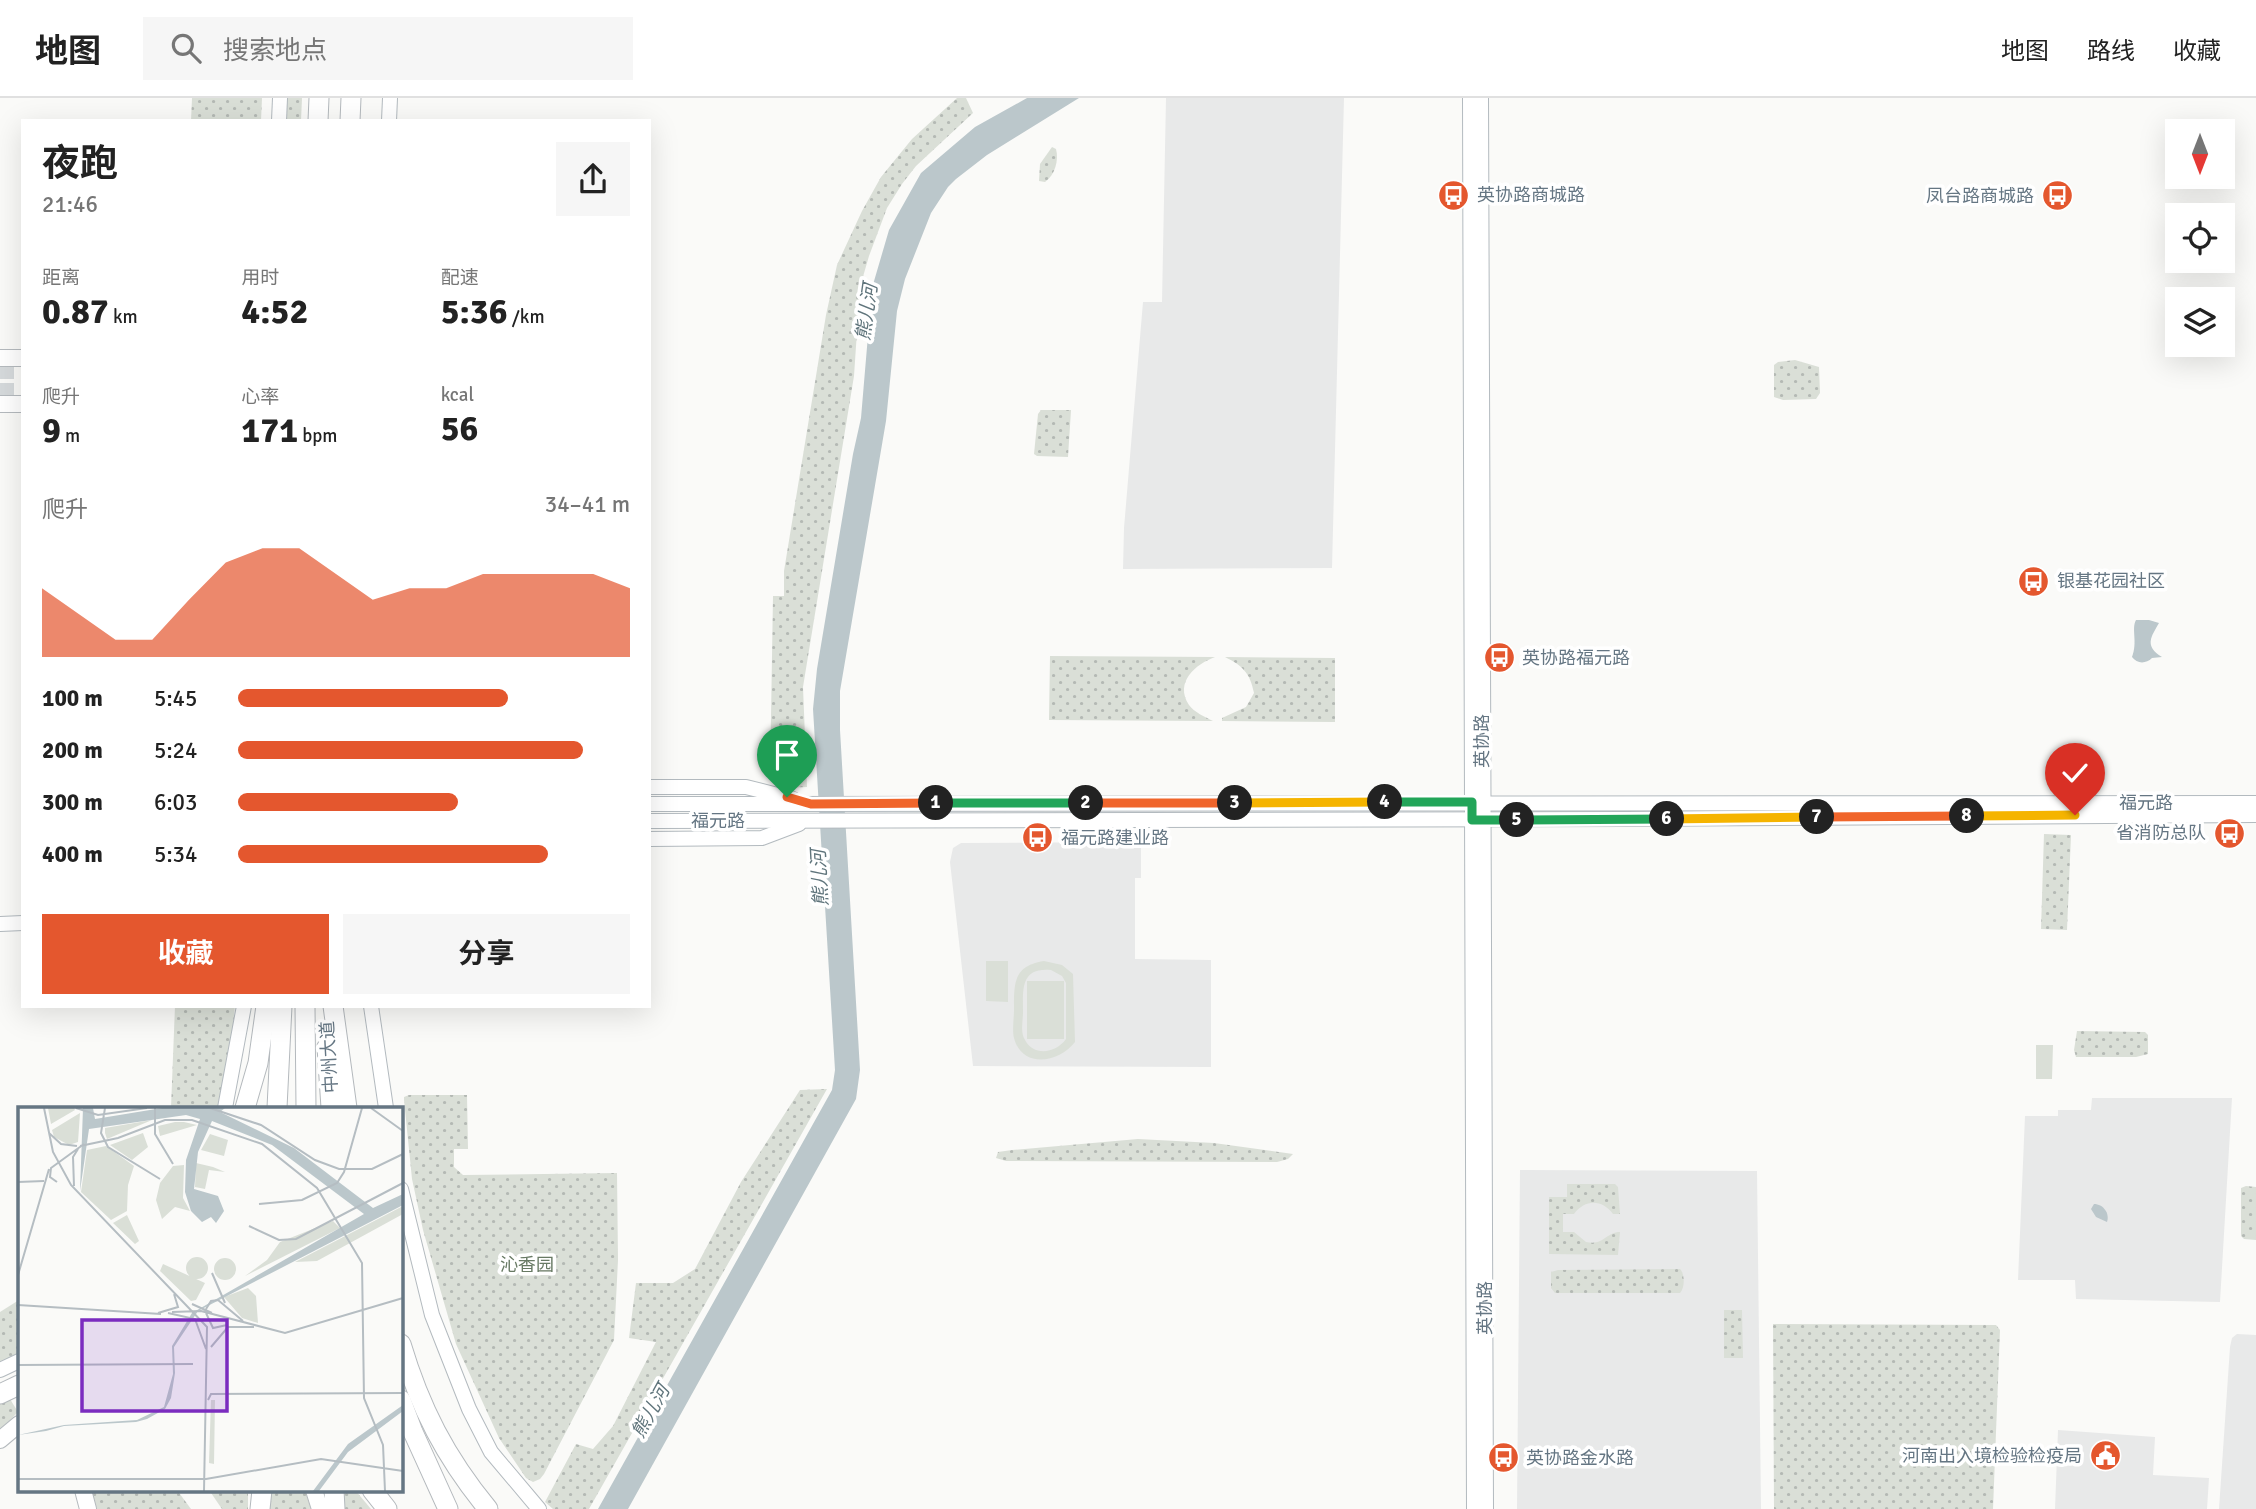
<!DOCTYPE html>
<html lang="zh">
<head>
<meta charset="utf-8">
<style>
	body { margin:0; font-family:Signika,"Noto Sans SC",sans-serif; background:#f6f6f6; color:#222; height:100vh; display:flex; flex-direction:column; font-size:26px; white-space:nowrap }
	* { box-sizing:border-box; margin:0 }
	p { font-size:23px; color:#767676 }
	.icon { flex:none; width:38px; height:38px; fill:none; stroke:currentColor; stroke-width:2; stroke-linecap:round; stroke-linejoin:round }
	.map { position:relative; flex:1; overflow:hidden }
	.side { position:absolute; left:21px; top:21px; width:630px; height:889px; display:flex; flex-direction:column; background:#fff; border-radius:0px; box-shadow:0 7px 28px #0002 }
	.side>* { flex:none }
	.needle { width:46px; rotate:180deg }
	.controls { position:absolute; left:2165px; top:21px; display:grid; gap:14px }
	.controls a { display:grid; place-items:center; width:70px; height:70px; border-radius:0px; background:#fff; box-shadow:0 7px 28px #0002; font-size:35px }
	.pin { position:absolute; display:grid; place-items:center; width:60px; height:60px; color:#fff; margin:-72px -30px; border-radius:50% 50% 50% 0; rotate:-45deg; box-shadow:0 0 7px #0007 }
	.pin .icon { rotate:45deg }
	.km { position:absolute; width:35px; height:35px; margin:-18px; border-radius:50%; background:#222; color:#fff; font-size:19px; line-height:35px; text-align:center }
	.round { display:grid; place-items:center; flex:none; width:74px; height:74px; border-radius:0px; background:#f6f6f6 }
	.summary { display:flex; align-items:center; justify-content:space-between; height:119px; padding:0 21px }
	h1 { font-size:38px; font-weight:700; line-height:52px }
	.figures { display:grid; grid-template-columns:repeat(3,1fr); gap:10px; height:119px; padding:7px 21px }
	.figures div { display:grid; align-content:center }
	.figures b { font-size:35px; font-weight:700 }
	.figures small { font-size:19px; font-weight:400 }
	.figures p { font-size:19px }
	.chart { height:196px; padding:14px 21px }
	.chart p { display:flex; justify-content:space-between }
	.chart svg { width:100%; height:126px; margin-top:7px; fill:#e4572e; opacity:.7 }
	.action { display:flex; gap:14px; margin-top:auto; padding:14px 21px }
	.action a { flex:1; height:80px; border-radius:0px; background:#e4572e; color:#fff; font-size:28px; font-weight:700; line-height:80px; text-align:center }
	.action a+a { background:#f6f6f6; color:#222 }
	ul { padding:0 21px; list-style:none; font-size:23px }
	li { display:grid; grid-template-columns:112px 84px 1fr; align-items:center; height:52px }
	li i { height:18px; border-radius:9px; background:#e4572e }
	header { display:flex; align-items:center; gap:42px; box-sizing:border-box; height:98px; padding:0 35px; background:#fff; border-bottom:2px solid #e0e0e0 }
	header strong { font-size:33px }
	nav { display:flex; gap:38px; margin-inline-start:auto; font-size:24px }
	.search { width:490px; height:63px; background:#f6f6f6; display:flex; align-items:center; gap:18px; box-sizing:border-box; padding:0 24px; border-radius:0px; color:#767676; font-size:26px }
	.map>svg:first-child { display:block }
	.built { fill:#e8e9e9 }
	.grass { fill:url(#grass-dots) }
	.garden { fill:#dadfd7; fill-rule:evenodd }
	.water { fill:#bbc7cb }
	.lines { fill:none; stroke-linecap:round; stroke-linejoin:round }
	.secondary-tunnel { stroke:#d5d9db; stroke-width:14; stroke-dasharray:14 7; stroke-linecap:butt }
	.secondary-casing { stroke:#b3babf; stroke-width:16 }
	.primary-casing { stroke:#b5babe; stroke-width:18 }
	.highway-casing { stroke:#b4b9bd; stroke-width:21 }
	.secondary { stroke:#fff; stroke-width:14 }
	.primary { stroke:#fff; stroke-width:16 }
	.highway { stroke:#fff; stroke-width:19 }
	.split-1-casing { stroke:#fff; stroke-width:14 }
	.split-2-casing { stroke:#fff; stroke-width:14 }
	.split-3-casing { stroke:#fff; stroke-width:14 }
	.split-4-casing { stroke:#fff; stroke-width:14 }
	.split-5-casing { stroke:#fff; stroke-width:14 }
	.split-6-casing { stroke:#fff; stroke-width:14 }
	.split-7-casing { stroke:#fff; stroke-width:14 }
	.split-8-casing { stroke:#fff; stroke-width:14 }
	.split-9-casing { stroke:#fff; stroke-width:14 }
	.split-1 { stroke:#f0652b; stroke-width:9 }
	.split-2 { stroke:#22a559; stroke-width:9 }
	.split-3 { stroke:#f0652b; stroke-width:9 }
	.split-4 { stroke:#f5b400; stroke-width:9 }
	.split-5 { stroke:#22a559; stroke-width:9 }
	.split-6 { stroke:#22a559; stroke-width:9 }
	.split-7 { stroke:#f5b400; stroke-width:9 }
	.split-8 { stroke:#f0652b; stroke-width:9 }
	.split-9 { stroke:#f5b400; stroke-width:9 }
	.labels { text-anchor:middle; stroke-width:7; stroke-linejoin:round; paint-order:stroke }
	.poi-label { font-size:18px; fill:#657683; stroke:#fff; text-anchor:start }
	.street-label { font-size:18px; fill:#657683; stroke:#fff }
	.park-label { font-size:18px; fill:#687a64; stroke:#fff }
	.water-label { font-size:19px; font-style:italic; fill:#60757c; stroke:#fff }
	.inset-road { fill:none; stroke:#b5bdc2; stroke-width:2 }
	.view { fill:#7b2cbf; fill-opacity:0.15; stroke:#7b2cbf; stroke-width:3.5 }
	.inset-edge { fill:none; stroke:#657683; stroke-width:3.5 }
</style>
</head>
<body>
<header>
<strong>地图</strong>
<div class="search"><svg class="icon" aria-label="search" viewBox="0 0 24 24"><circle cx="10" cy="10" r="6"/><path d="M15 15l6 6"/></svg>搜索地点</div>
<nav><a>地图</a><a>路线</a><a>收藏</a></nav>
</header>
<div class="map">
<svg width="2256" height="1411" viewBox="0 0 2256 1411">
	<defs>
		<pattern id="grass-dots" width="8" height="8" patternUnits="userSpaceOnUse" patternTransform="scale(1.75)"><rect width="8" height="8" fill="#dadfd7"/><path d="M2 2h.1M6 6h.1" fill="none" stroke="#b4b9b4" stroke-width="1.8" stroke-linecap="round"/></pattern>
	</defs>
	<rect width="100%" height="100%" fill="#fafaf8"/>
	<g class="built">
		<path d="M1166,0h178l-12,470 -209,1 1,-41 19,-226h19z"/>
		<path d="M1141,744v36h-6v81l76,1v107l-238,-1 -23,-204 3,-14 8,-5z"/>
		<path d="M2092,1000h140l-12,204 -144,-3 -1,-19h-57l7,-164h33v-6h33z"/>
		<path d="M1520,1072l237,1 4,338h-244z"/>
		<path d="M2237,1236l19,1v174h-37l11,-162 2,-9z"/>
		<path d="M2058,1332l97,7 -2,38 56,3 -2,31h-152z"/>
	</g>
	<g class="grass">
		<path d="M192,0h70l-1,23h-70z"/>
		<path d="M287,0h15l-1,23h-16z"/>
		<path d="M957,0h9l7,15 -57,53 -14,18 -15,24 -18,48 -9,31 -6,89 -51,311 4,100 -22,1 -15,-10 3,-182h11v-25l42,-256 11,-50 25,-54 19,-34 31,-38z"/>
		<path d="M1052,49l4,2c3,11 -1,26 -11,33l-6,-1 1,-17z"/>
		<path d="M1795,262l24,7 1,26 -4,6 -33,1 -9,-3v-32l4,-3z"/>
		<path d="M1041,312h30l-3,47 -31,-1 -3,-2 4,-40z"/>
		<path d="M1050,558l165,1c-19,7 -41,25 -26,48 5,7 16,12 24,16l-164,-1z"/>
		<path d="M1225,559l110,1v64l-113,-1v-3l24,-11 8,-14c-4,-20 -11,-27 -29,-36z"/>
		<path d="M2044,736l27,1 -4,95 -26,-1z"/>
		<path d="M175,908h60l-5,53 -13,49h-46z"/>
		<path d="M2077,933l68,1 3,3v19l-12,3h-60l-2,-7z"/>
		<path d="M827,991l-238,420h-36l-8,-7 31,-58 17,5 20,-23 43,-84 -27,-4 7,-55h37l22,-14 46,-87 59,-92z"/>
		<path d="M409,997h58l1,54h-14v18l9,8 154,-2 1,87 -4,80 -70,134 -4,5 -7,3 -7,-4 -27,-40 -43,-94 -33,-114 -11,-51 -8,-79v-3z"/>
		<path d="M1138,1041l76,4 79,11 -5,5 -11,3 -271,-1 -10,-3 2,-6 14,-2z"/>
		<path d="M1567,1086h48l3,3 2,27h-7c-11,-15 -28,-15 -39,0h-11v18h11l12,10c18,4 20,-10 34,-10l-2,23 -69,-1v-57h18z"/>
		<path d="M2246,1088l10,1v53l-12,-1 -3,-3v-48z"/>
		<path d="M1680,1171c5,5 5,19 0,24h-125l-4,-5v-16l7,-2z"/>
		<path d="M19,1202v53l-19,11v-52z"/>
		<path d="M1724,1212h18l1,48h-19z"/>
		<path d="M1773,1226l223,1 4,5 -7,179h-219z"/>
		<path d="M10,1301l8,13 -18,18v-26z"/>
		<path d="M90,1392h87l14,19h-94z"/>
		<path d="M209,1392h39v19h-26z"/>
		<path d="M270,1392h35l6,19h-41z"/>
		<path d="M341,1392h14l16,19h-29z"/>
	</g>
	<g class="garden">
		<path d="M986,863h22v41l-22,-1z"/>
		<path d="M1044,863l18,4 11,9 2,68c-16,21 -53,27 -61,-4 -2,-8 0,-20 0,-28 0,-27 -1,-44 30,-49zM1051,872l11,6 4,7v56c-10,14 -32,18 -41,1 -5,-8 -2,-19 -2,-28 0,-22 -3,-45 28,-42z"/>
		<rect x="1027" y="883" width="37" height="58"/>
		<path d="M2036,947h17l-1,34h-16z"/>
	</g>
	<g class="water">
		<path d="M1027,0h52l-92,57 -31,24 -8,8 -17,26 -26,66 -8,32 -11,110 -46,270v39l20,340 -4,29 -228,410h-30l234,-419 3,-20 -22,-361 4,-40 36,-215 8,-36 11,-130 17,-58 32,-57 54,-46z"/>
		<path d="M2136,522h13l10,3c-8,14 -15,23 3,34l-10,1c-6,6 -15,6 -20,-1 6,-15 -1,-28 4,-37z"/>
		<path d="M2094,1106c9,0 16,9 13,18l-11,-5 -5,-8z"/>
	</g>
	<g class="lines">
		<g class="secondary-tunnel">
			<path d="M0,274h23"/>
			<path d="M0,292h23"/>
		</g>
		<defs>
			<g id="secondary">
				<path d="M1470,0l4,1411"/>
				<path d="M1481,0l5,1411"/>
				<path d="M279,23l1,-23"/>
				<path d="M389,23l1,-23"/>
				<path d="M649,689h97l47,12"/>
				<path d="M649,706l1607,-1"/>
				<path d="M649,723l977,-2 630,-4"/>
				<path d="M649,741l113,-1 37,-14"/>
				<path d="M0,826l23,-1"/>
				<path d="M371,908l15,102"/>
				<path d="M225,1010l19,-102"/>
				<path d="M401,1091l31,126 37,94 22,43 48,57"/>
				<path d="M0,1272l19,-9"/>
			</g>
			<g id="primary">
				<path d="M0,260h23"/>
				<path d="M0,306h23"/>
				<path d="M0,1342l19,-16"/>
				<path d="M83,1392l5,19"/>
				<path d="M314,1392l6,19"/>
			</g>
			<g id="highway">
				<path d="M318,23l1,-23"/>
				<path d="M350,23l1,-23"/>
				<path d="M305,908l1,102"/>
				<path d="M333,908l14,102"/>
				<path d="M327,949l4,61"/>
				<path d="M245,1010l13,-45 8,-57"/>
				<path d="M277,1010l5,-102"/>
				<path d="M401,1246c19,64 45,114 87,165"/>
				<path d="M0,1296l19,-9"/>
				<path d="M401,1302l12,32 35,77"/>
				<path d="M334,1392l1,19"/>
				<path d="M372,1392l15,19"/>
				<path d="M260,1411l2,-19"/>
			</g>
		</defs>
		<use href="#secondary" class="secondary-casing"/>
		<use href="#primary" class="primary-casing"/>
		<use href="#highway" class="highway-casing"/>
		<use href="#secondary" class="secondary"/>
		<use href="#primary" class="primary"/>
		<use href="#highway" class="highway"/>
	</g>
	<g class="lines">
		<defs>
			<path id="split-1" d="M787,699l24,7 125,-1"/>
			<path id="split-2" d="M936,705h150"/>
			<path id="split-3" d="M1086,705h149"/>
			<path id="split-4" d="M1235,705l150,-1"/>
			<path id="split-5" d="M1385,704h87v18h45"/>
			<path id="split-6" d="M1517,722l150,-1"/>
			<path id="split-7" d="M1667,721l150,-2"/>
			<path id="split-8" d="M1817,719l150,-1"/>
			<path id="split-9" d="M1967,718l108,-1"/>
		</defs>
		<use href="#split-1" class="split-1-casing"/>
		<use href="#split-2" class="split-2-casing"/>
		<use href="#split-3" class="split-3-casing"/>
		<use href="#split-4" class="split-4-casing"/>
		<use href="#split-5" class="split-5-casing"/>
		<use href="#split-6" class="split-6-casing"/>
		<use href="#split-7" class="split-7-casing"/>
		<use href="#split-8" class="split-8-casing"/>
		<use href="#split-9" class="split-9-casing"/>
		<use href="#split-1" class="split-1"/>
		<use href="#split-2" class="split-2"/>
		<use href="#split-3" class="split-3"/>
		<use href="#split-4" class="split-4"/>
		<use href="#split-5" class="split-5"/>
		<use href="#split-6" class="split-6"/>
		<use href="#split-7" class="split-7"/>
		<use href="#split-8" class="split-8"/>
		<use href="#split-9" class="split-9"/>
	</g>
	<defs>
		<symbol id="bus-disc" viewBox="-11 -11 22 22"><circle r="9.5" fill="#e4572e" stroke="#fff"/><path d="M-5-6H5V4H4V6H2V4H-2V6H-4V4H-5ZM-3.5-4V0h7V-4ZM-3.5 1.2v1.5H-2V1.2ZM2 1.2v1.5H3.5V1.2Z" fill="#fff"/></symbol>
		<symbol id="civic-disc" viewBox="-11 -11 22 22"><circle r="9.5" fill="#e4572e" stroke="#fff"/><path d="M-.6-6.5H3V-4.5H.6V-3L4-1V1h2V6H-6V1h2V-1L-.6-3ZM-1.2 2.5V6h2.4V2.5Z" fill="#fff"/></symbol>
	</defs>
	<g fill-rule="evenodd">
		<use href="#bus-disc" x="1436" y="80" width="35" height="35"/>
		<use href="#bus-disc" x="2040" y="80" width="35" height="35"/>
		<use href="#bus-disc" x="2016" y="466" width="35" height="35"/>
		<use href="#bus-disc" x="1482" y="542" width="35" height="35"/>
		<use href="#bus-disc" x="2212" y="718" width="35" height="35"/>
		<use href="#bus-disc" x="1020" y="722" width="35" height="35"/>
		<use href="#civic-disc" x="2088" y="1340" width="35" height="35"/>
		<use href="#bus-disc" x="1486" y="1342" width="35" height="35"/>
	</g>
	<g class="labels">
		<g class="poi-label">
			<text x="1477" y="103">英协路商城路</text>
			<text x="2034" y="104" text-anchor="end">凤台路商城路</text>
			<text x="2057" y="489">银基花园社区</text>
			<text x="1522" y="566">英协路福元路</text>
			<text x="2206" y="741" text-anchor="end">省消防总队</text>
			<text x="1061" y="746">福元路建业路</text>
			<text x="2082" y="1364" text-anchor="end">河南出入境检验检疫局</text>
			<text x="1526" y="1366">英协路金水路</text>
		</g>
		<g class="street-label">
			<text transform="translate(1482 643) rotate(-90)" y="6">英协路</text>
			<text x="2146" y="711">福元路</text>
			<text x="718" y="729">福元路</text>
			<text transform="translate(329 959) rotate(-93)" y="6">中州大道</text>
			<text transform="translate(1485 1210) rotate(-90)" y="6">英协路</text>
		</g>
		<g class="park-label">
			<text x="527" y="1173">沁香园</text>
		</g>
		<g class="water-label">
			<text transform="translate(866 214) rotate(-82)" y="7">熊儿河</text>
			<text transform="translate(819 780) rotate(-93)" y="7">熊儿河</text>
			<text transform="translate(650 1313) rotate(-61)" y="7">熊儿河</text>
		</g>
	</g>
	<g transform="translate(18 1009)">
		<rect width="385" height="385" fill="#fafaf8"/>
		<path d="M30,1h26l1,2 -24,14zM62,6l-2,29 -9,3 -15,-8 -2,-7zM134,13l-45,19 -2,-6v-5zM157,15h9l13,3 -37,11 -2,-10zM125,26l5,14 -16,13 -22,-15zM88,39l28,20 -6,19 -1,26 -16,9 -30,-28 6,-42zM178,56l17,4 12,5 -16,-2 -4,19 -10,-2zM166,58l-1,33 7,13 -15,-4 -13,12 -6,-19 4,-17 13,-17zM385,99v8l-86,47 -22,1zM109,108l12,26 -4,3 -22,-21zM315,114l7,7 -95,48 22,-16 13,-18zM168 161a11 11 0 1 1 22 0a11 11 0 1 1-22 0ZM196 162a11 11 0 1 1 22 0a11 11 0 1 1-22 0ZM145,157l42,19 -9,17 -5,1 -31,-30zM230,181l8,8 2,27 -16,-5 -18,-21zM193,293h4l-1,64 -5,-1z" fill="#dadfd7"/>
		<path d="M192,27l18,6 -4,16 -23,-6z" fill="#dadfd7"/>
		<path d="M65,1h10l2,11 67,-11h63l-5,4 74,36 79,60 30,-14v11l-205,106 -24,36 1,26 -4,25 -6,11 -18,10 -11,3 -72,4 -18,5 -28,4 46,-10 73,-5 27,-13 9,-33 -1,-28 20,-33 172,-99 -92,-69 -60,-24 -14,31 -4,37 24,7 6,15 -8,12 -5,-6 -9,5 -11,-11 -6,-19 1,-32 14,-41 -14,-4 -97,14 -9,62zM385,298v6l-55,41 -29,39h-6l35,-47z" fill="#bbc7cb"/>
		<path class="inset-road" d="M26,1l9,44 18,33 136,142 -3,164M58,1l22,7 49,-7M87,1l-4,25 7,14 52,32M137,1v26l18,30M192,1l51,17 54,35 24,9h33l31,-15M353,1l32,23M31,26l12,11 16,2M62,39l38,-8 47,-18h27l70,24 55,44 45,75 2,135 19,47 2,46M0,75l26,-1M39,75l-7,-5 1,-9 33,-24M56,79l-1,-29 5,-8M241,97l43,-4 35,-17 7,-11 18,-64M231,119l30,14 17,-1 107,-56M194,166l13,30M0,168l31,-106M174,197l20,9M0,198l143,9M188,202l5,-8 7,-1 25,21M154,205l29,-1 84,22 118,-35M140,206l20,-6 -4,-13M150,206l27,6 11,30M188,206l7,15 14,-3M193,240l17,-20h26M0,258l175,-1M190,293l3,-6 192,-1M0,372h188l115,-20 82,12"/>
		<path class="view" d="M64,213h145v91h-145z"/>
		<rect width="385" height="385" class="inset-edge"/>
	</g>
</svg>
<div class="controls">
<a><svg class="needle" viewBox="-14 -14 28 28"><path d="M0-13l5 13h-10z" fill="#e53935"/><path d="M0 13l5-13h-10z" fill="#767676"/></svg></a>
<a><svg class="icon" aria-label="locate" viewBox="0 0 24 24"><circle cx="12" cy="12" r="6"/><path d="M12 2v4M12 18v4M2 12h4M18 12h4"/></svg></a>
<a><svg class="icon" aria-label="layers" viewBox="0 0 24 24"><path d="M12 4l9 5-9 5-9-5zM3 14l9 5 9-5"/></svg></a>
</div>
<div class="pin" style="left:787px;top:699px;background:#1e9e55"><svg class="icon" aria-label="arrive" viewBox="0 0 24 24"><path d="M6 21V4h12l-3 4 3 4H6"/></svg></div>
<div class="pin" style="left:2075px;top:717px;background:#d93025"><svg class="icon" aria-label="check" viewBox="0 0 24 24"><path d="M5 12l5 5 9-10"/></svg></div>
<b class="km" style="left:936px;top:705px">1</b>
<b class="km" style="left:1086px;top:705px">2</b>
<b class="km" style="left:1235px;top:705px">3</b>
<b class="km" style="left:1385px;top:704px">4</b>
<b class="km" style="left:1517px;top:722px">5</b>
<b class="km" style="left:1667px;top:721px">6</b>
<b class="km" style="left:1817px;top:719px">7</b>
<b class="km" style="left:1967px;top:718px">8</b>
<section class="side">
<div class="summary"><div><h1>夜跑</h1><p>21:46</p></div><a class="round"><svg class="icon" aria-label="share" viewBox="0 0 24 24"><path d="M12 15V3M7 8l5-5 5 5M5 13v7h14v-7"/></svg></a></div>
<div class="figures">
<div><p>距离</p><b>0.87<small> km</small></b></div>
<div><p>用时</p><b>4:52</b></div>
<div><p>配速</p><b>5:36<small> /km</small></b></div>
</div>
<div class="figures">
<div><p>爬升</p><b>9<small> m</small></b></div>
<div><p>心率</p><b>171<small> bpm</small></b></div>
<div><p>kcal</p><b>56</b></div>
</div>
<div class="chart"><p><span>爬升</span>34–41 m</p>
<svg viewBox="0 0 160 44" preserveAspectRatio="none"><path d="M0 44V20L10 29L20 38L30 38L40 24L50 11L60 6L70 6L80 15L90 24L100 20L110 20L120 15L130 15L140 15L150 15L160 20V44z"/></svg>
</div>
<ul>
<li><b>100 m</b>5:45<i style="width:69%"></i></li>
<li><b>200 m</b>5:24<i style="width:88%"></i></li>
<li><b>300 m</b>6:03<i style="width:56%"></i></li>
<li><b>400 m</b>5:34<i style="width:79%"></i></li>
</ul>
<div class="action"><a>收藏</a><a>分享</a></div>
</section>
</div>
</body>
</html>
